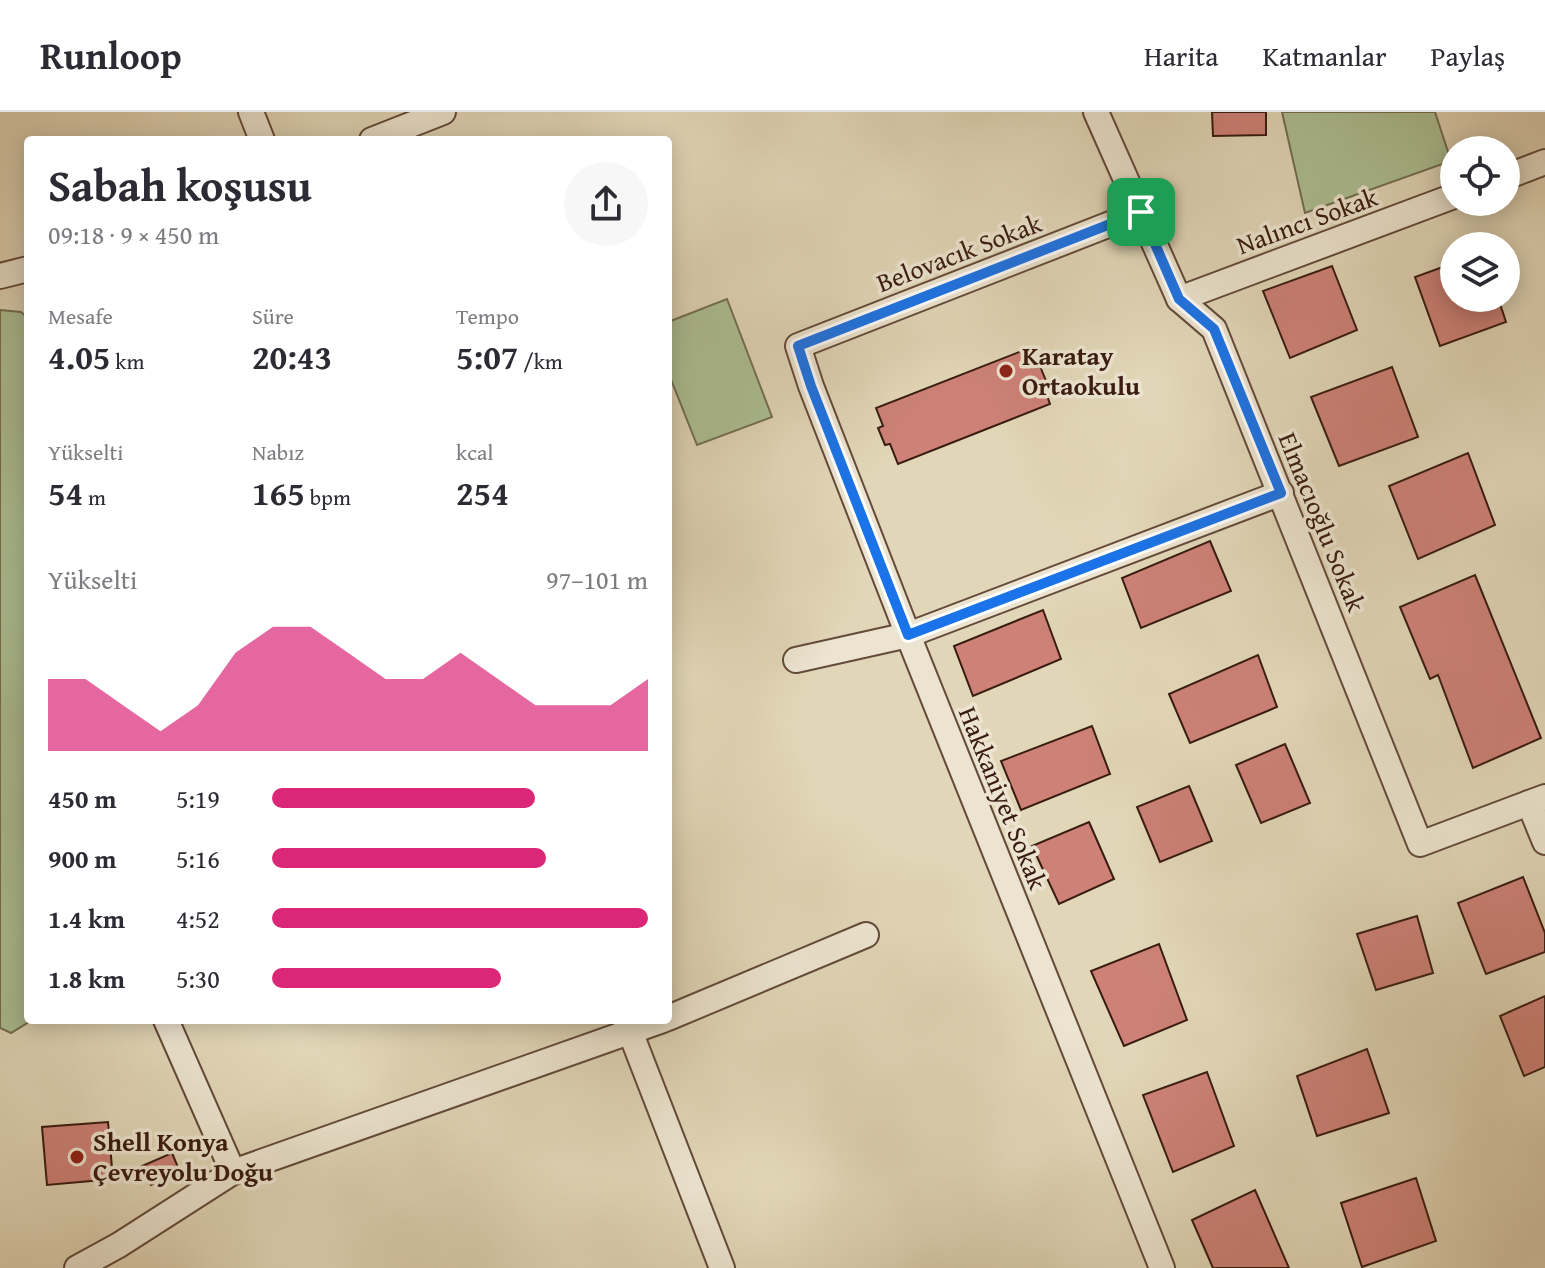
<!DOCTYPE html>
<html lang="tr">
<head>
<meta charset="utf-8">
<style>
	body { margin:0; font-family:"Gentium Book Plus",serif; background:#f7f7f7; color:#2b2b33; height:100vh; display:flex; flex-direction:column; font-size:30px; white-space:nowrap }
	* { box-sizing:border-box; margin:0 }
	p { font-size:26px; color:#7c7c81 }
	.icon { flex:none; width:44px; height:44px; fill:none; stroke:currentColor; stroke-width:2; stroke-linecap:round; stroke-linejoin:round }
	.map { position:relative; flex:1; overflow:hidden }
	.panel { position:absolute; left:24px; top:24px; width:648px; height:888px; display:flex; flex-direction:column; background:#fff; border-radius:8px; box-shadow:0 4px 20px #0003 }
	.panel>* { flex:none }
	.fabs { position:absolute; left:1440px; top:24px; display:grid; gap:16px }
	.fabs a { display:grid; place-items:center; width:80px; height:80px; border-radius:50%; background:#fff; box-shadow:0 4px 20px #0003; font-size:40px }
	.pin { position:absolute; display:grid; place-items:center; width:68px; height:68px; color:#fff; margin:-34px; border-radius:16px; box-shadow:0 4px 12px #0006 }
	.round { display:grid; place-items:center; flex:none; width:84px; height:84px; border-radius:42px; background:#f7f7f7 }
	.head { display:flex; align-items:center; justify-content:space-between; height:136px; padding:0 24px }
	h1 { font-size:44px; font-weight:800; line-height:60px }
	.stats { display:grid; grid-template-columns:repeat(3,1fr); gap:12px; height:136px; padding:8px 24px }
	.stats div { display:grid; align-content:center }
	.stats b { font-size:34px; font-weight:800 }
	.stats small { font-size:22px; font-weight:400 }
	.stats p { font-size:22px }
	.chart { height:224px; padding:16px 24px }
	.chart p { display:flex; justify-content:space-between }
	.chart svg { width:100%; height:144px; margin-top:8px; fill:#db2777; opacity:.7 }
	ul { padding:0 24px; list-style:none; font-size:26px }
	li { display:grid; grid-template-columns:128px 96px 1fr; align-items:center; height:60px }
	li i { height:20px; border-radius:10px; background:#db2777 }
	header { display:flex; align-items:center; gap:48px; box-sizing:border-box; height:112px; padding:0 40px; background:#fff; border-bottom:2px solid #e1e1e2 }
	header strong { font-size:38px }
	nav { display:flex; gap:44px; margin-inline-start:auto; font-size:28px }
	.map>svg:first-child { display:block }
	.green { fill:#acbf93; stroke:#726e52; stroke-width:2 }
	.building { fill:#cd8177; stroke:#391c11; stroke-width:2 }
	.lines { fill:none; stroke-linecap:round; stroke-linejoin:round }
	.minor-casing { stroke:#634a3a; stroke-width:28 }
	.minor { stroke:#ece4d0; stroke-width:24 }
	.route-casing { stroke:#fff; stroke-width:16 }
	.route { stroke:#1a73e8; stroke-width:10 }
	.poi-dot { fill:#8f2418; stroke:#ece4d0; stroke-width:3 }
	.labels { text-anchor:middle; stroke-width:7; stroke-linejoin:round; paint-order:stroke }
	.street-label { font-size:26px; fill:#391c11; stroke:#ece4d0 }
	.poi-label { font-size:26px; font-weight:bold; fill:#391c11; stroke:#ece4d0; text-anchor:start }
</style>
</head>
<body>
<header>
<strong>Runloop</strong>
<nav><a>Harita</a><a>Katmanlar</a><a>Paylaş</a></nav>
</header>
<div class="map">
<svg width="1545" height="1156" viewBox="0 0 1545 1156">
	<rect width="100%" height="100%" fill="#e1d6b7"/>
	<filter id="stains"><feTurbulence type="fractalNoise" baseFrequency=".0025" numOctaves="4"/><feColorMatrix values="0 0 0 0 .2 0 0 0 0 .09 0 0 0 0 .02 0 0 0 .5 -.17"/></filter>
	<radialGradient id="worn" r=".72"><stop offset=".6" stop-color="#630" stop-opacity="0"/><stop offset="1" stop-color="#630" stop-opacity=".3"/></radialGradient>
	<g class="green">
		<path d="M1282,0h153l16,49 -146,52z"/>
		<path d="M727,187l45,118 -75,28 -29,-73v-50z"/>
		<path d="M0,198l21,2 7,6v702h4l-21,13 -11,-5z"/>
	</g>
	<g class="building">
		<path d="M1212,0h54v23l-53,1z"/>
		<path d="M1454,151v35h44l8,24 -66,24 -25,-69z"/>
		<path d="M1332,154l25,64 -67,28 -27,-67z"/>
		<path d="M1027,237l8,19 5,-2 10,25 -4,2 4,11 -152,60 -8,-20 -5,1 -7,-17 5,-2 -7,-18z"/>
		<path d="M1392,255l26,70 -79,29 -28,-69z"/>
		<path d="M1468,341l27,72 -77,34 -29,-73z"/>
		<path d="M1210,429l21,50 -90,37 -19,-50z"/>
		<path d="M1475,463l66,163 -68,30 -35,-93 -8,4 -30,-72z"/>
		<path d="M1043,498l18,49 -88,37 -19,-50z"/>
		<path d="M1258,543l19,52 -87,36 -21,-49z"/>
		<path d="M1092,614l18,48 -89,36 -20,-49z"/>
		<path d="M1285,632l25,59 -49,20 -25,-58z"/>
		<path d="M1189,674l23,55 -52,21 -23,-55z"/>
		<path d="M1089,710l25,57 -55,25 -27,-58z"/>
		<path d="M1523,765l22,56v19l-59,22 -28,-71z"/>
		<path d="M1417,804l16,57 -57,17 -19,-56z"/>
		<path d="M1159,832l28,76 -63,26 -33,-75z"/>
		<path d="M1545,884v71l-21,9 -24,-60z"/>
		<path d="M1367,937l22,64 -72,23 -20,-60z"/>
		<path d="M1207,960l27,74 -61,26 -30,-77z"/>
		<path d="M108,1010l5,57 -66,6 -5,-58z"/>
		<path d="M172,1041l8,19 -29,13 -9,-19z"/>
		<path d="M1416,1066l20,63 -74,26 -21,-64z"/>
		<path d="M1255,1078l34,78h-76l-21,-48z"/>
	</g>
	<g class="lines">
		<defs>
			<g id="minor">
				<path d="M251,0l11,28"/>
				<path d="M1096,0l83,187 35,30 206,515 125,-47"/>
				<path d="M372,28l71,-28"/>
				<path d="M1506,65l39,-15"/>
				<path d="M1141,100l-343,134 13,40 97,249 254,633"/>
				<path d="M0,164l28,-7"/>
				<path d="M1179,187l275,-103"/>
				<path d="M796,548l112,-25 373,-142"/>
				<path d="M1529,691l16,39"/>
				<path d="M668,906l198,-83"/>
				<path d="M166,908l67,152"/>
				<path d="M626,909l96,247"/>
				<path d="M77,1156l42,-23 114,-73 430,-152"/>
			</g>
		</defs>
		<use href="#minor" class="minor-casing"/>
		<use href="#minor" class="minor"/>
	</g>
	<g class="lines">
		<defs>
			<path id="route" d="M1141,100l38,87 35,30 67,164 -373,142 -97,-249 -13,-40z"/>
		</defs>
		<use href="#route" class="route-casing"/>
		<use href="#route" class="route"/>
	</g>
	<g class="poi-dot">
		<circle cx="1006" cy="259" r="8"/>
		<circle cx="77" cy="1045" r="8"/>
	</g>
	<g class="labels">
		<g class="street-label">
			<text transform="translate(1307 109) rotate(-20)" y="9">Nalıncı Sokak</text>
			<text transform="translate(959 141) rotate(-21)" y="9">Belovacık Sokak</text>
			<text transform="translate(1322 410) rotate(68)" y="9">Elmacıoğlu Sokak</text>
			<text transform="translate(1003 686) rotate(68)" y="9">Hakkaniyet Sokak</text>
		</g>
		<g class="poi-label">
			<text x="1022" y="253">Karatay<tspan x="1022" dy="30">Ortaokulu</tspan></text>
			<text x="93" y="1039">Shell Konya<tspan x="93" dy="30">Çevreyolu Doğu</tspan></text>
		</g>
	</g>
	<rect width="100%" height="100%" filter="url(#stains)"/>
	<rect width="100%" height="100%" fill="url(#worn)"/>
</svg>
<div class="fabs">
<a><svg class="icon" aria-label="locate" viewBox="0 0 24 24"><circle cx="12" cy="12" r="6"/><path d="M12 2v4M12 18v4M2 12h4M18 12h4"/></svg></a>
<a><svg class="icon" aria-label="layers" viewBox="0 0 24 24"><path d="M12 4l9 5-9 5-9-5zM3 14l9 5 9-5"/></svg></a>
</div>
<div class="pin" style="left:1141px;top:100px;background:#1e9e55"><svg class="icon" aria-label="arrive" viewBox="0 0 24 24"><path d="M6 21V4h12l-3 4 3 4H6"/></svg></div>
<section class="panel">
<div class="head"><div><h1>Sabah koşusu</h1><p>09:18 · 9 × 450 m</p></div><a class="round"><svg class="icon" aria-label="share" viewBox="0 0 24 24"><path d="M12 15V3M7 8l5-5 5 5M5 13v7h14v-7"/></svg></a></div>
<div class="stats">
<div><p>Mesafe</p><b>4.05<small> km</small></b></div>
<div><p>Süre</p><b>20:43</b></div>
<div><p>Tempo</p><b>5:07<small> /km</small></b></div>
</div>
<div class="stats">
<div><p>Yükselti</p><b>54<small> m</small></b></div>
<div><p>Nabız</p><b>165<small> bpm</small></b></div>
<div><p>kcal</p><b>254</b></div>
</div>
<div class="chart"><p><span>Yükselti</span>97–101 m</p>
<svg viewBox="0 0 160 44" preserveAspectRatio="none"><path d="M0 44V22L10 22L20 30L30 38L40 30L50 14L60 6L70 6L80 14L90 22L100 22L110 14L120 22L130 30L140 30L150 30L160 22V44z"/></svg>
</div>
<ul>
<li><b>450 m</b>5:19<i style="width:70%"></i></li>
<li><b>900 m</b>5:16<i style="width:73%"></i></li>
<li><b>1.4 km</b>4:52<i style="width:100%"></i></li>
<li><b>1.8 km</b>5:30<i style="width:61%"></i></li>
</ul>
</section>
</div>
</body>
</html>
